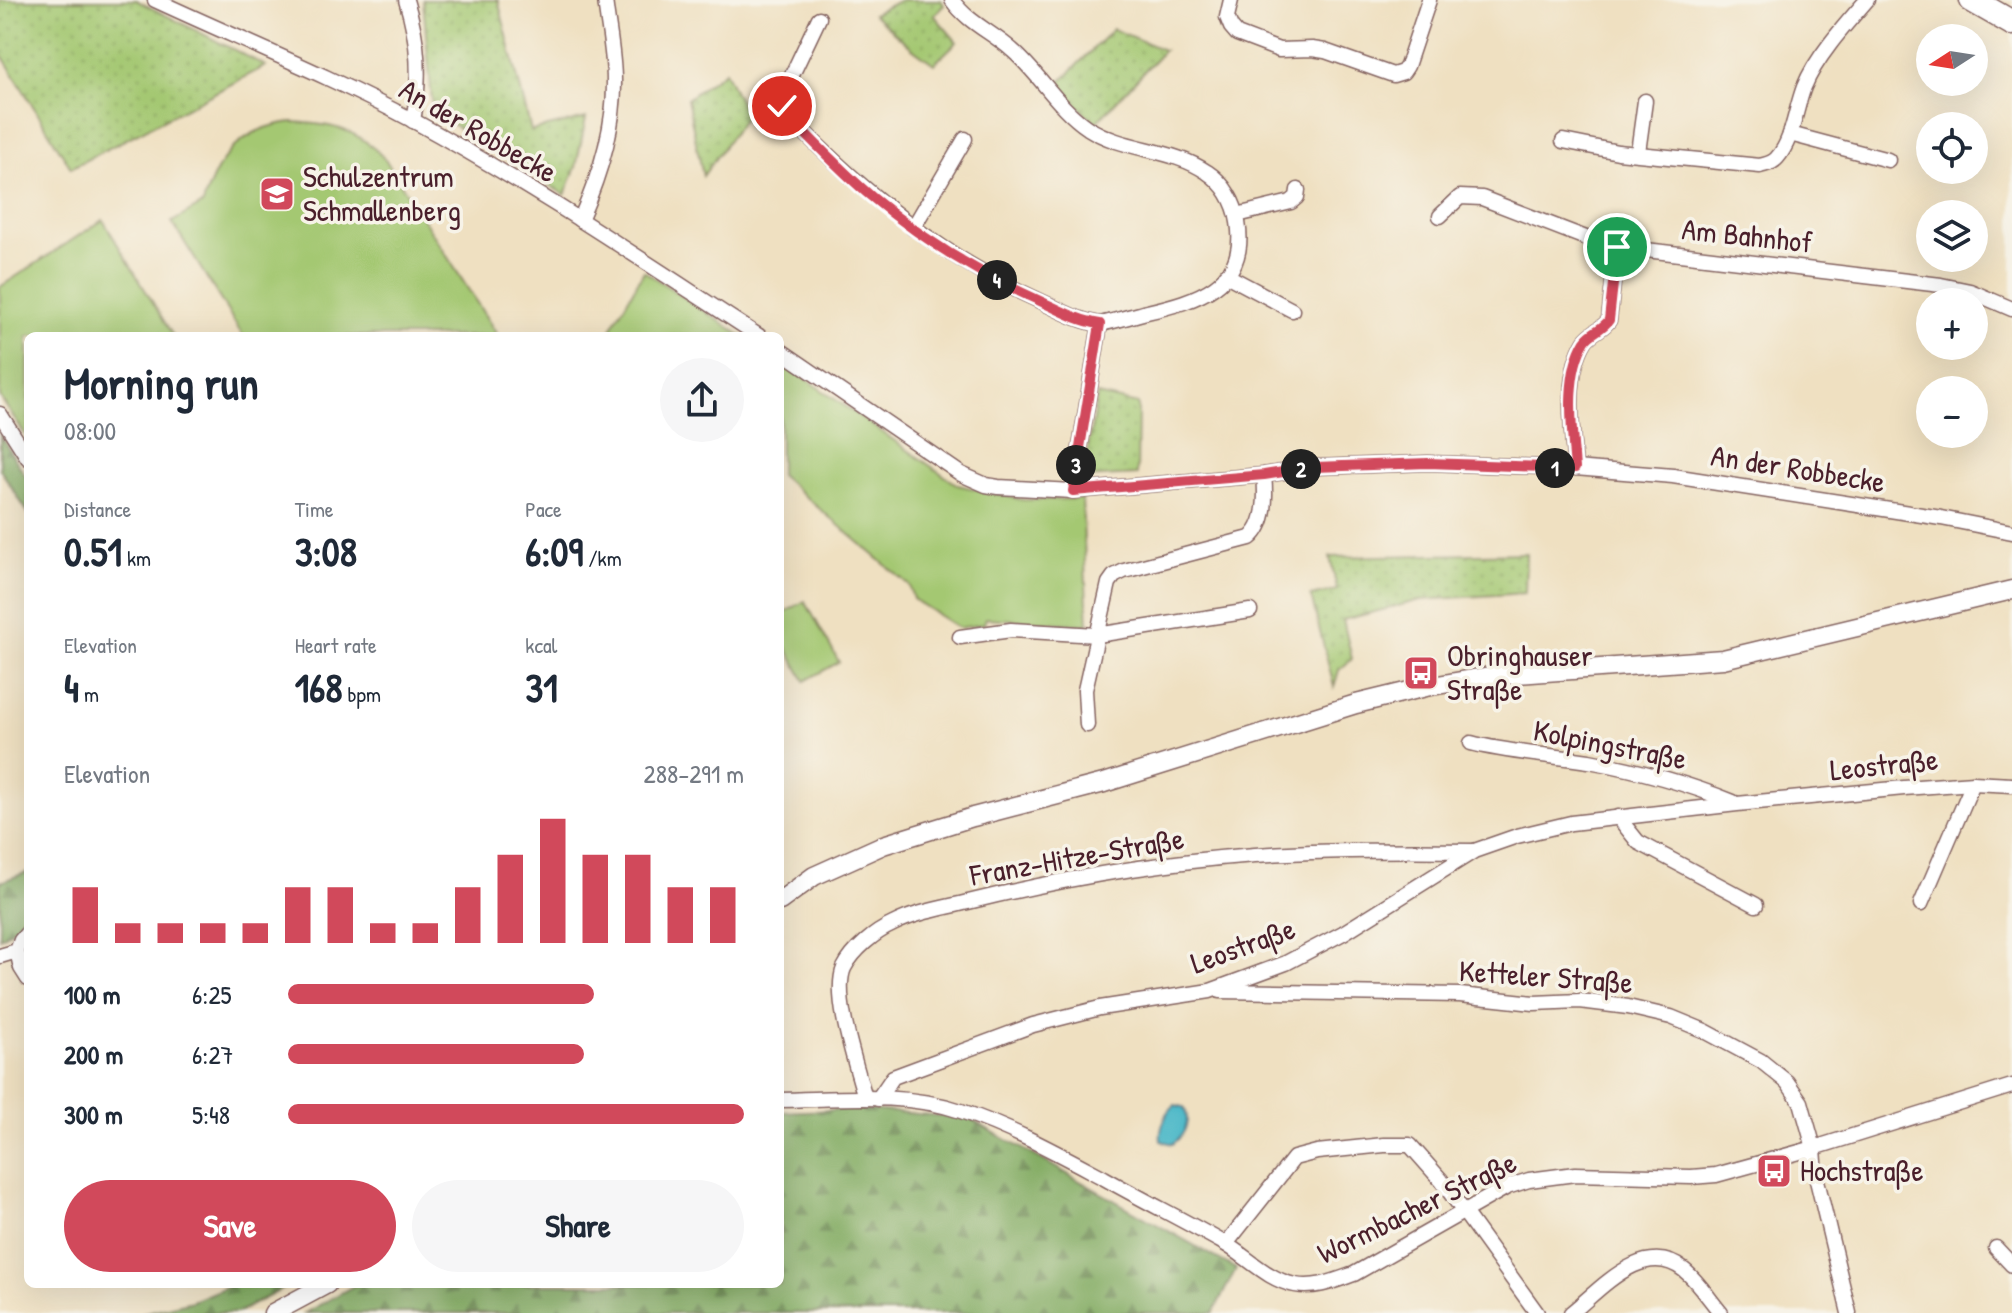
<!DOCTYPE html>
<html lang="en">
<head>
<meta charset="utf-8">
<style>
	body { margin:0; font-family:"Patrick Hand",sans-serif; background:#f6f6f7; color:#1f2937; height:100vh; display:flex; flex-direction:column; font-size:30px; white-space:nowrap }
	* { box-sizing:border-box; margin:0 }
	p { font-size:26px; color:#747a83 }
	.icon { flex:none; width:44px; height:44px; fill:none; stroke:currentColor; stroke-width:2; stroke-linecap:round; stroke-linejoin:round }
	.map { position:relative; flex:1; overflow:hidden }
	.side { position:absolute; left:24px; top:332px; width:760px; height:956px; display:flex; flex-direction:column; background:#fff; border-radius:12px; box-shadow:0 8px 32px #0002 }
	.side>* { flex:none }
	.needle { width:52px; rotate:258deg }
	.fabs { position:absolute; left:1916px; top:24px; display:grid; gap:16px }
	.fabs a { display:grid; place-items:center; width:72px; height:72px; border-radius:50%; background:#fff; box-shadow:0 8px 32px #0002; font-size:40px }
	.pin { position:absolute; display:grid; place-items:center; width:68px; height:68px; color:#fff; margin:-34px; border:4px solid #fff; border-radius:50%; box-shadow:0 2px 8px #0007 }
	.km { position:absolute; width:40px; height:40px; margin:-20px; border-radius:50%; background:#222; color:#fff; font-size:22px; line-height:40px; text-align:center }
	.round { display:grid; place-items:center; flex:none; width:84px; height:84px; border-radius:42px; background:#f6f6f7 }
	.head { display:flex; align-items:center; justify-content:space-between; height:136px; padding:0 40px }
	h1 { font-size:44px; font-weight:800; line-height:60px }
	.metrics { display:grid; grid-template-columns:repeat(3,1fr); gap:12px; height:136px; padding:8px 40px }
	.metrics div { display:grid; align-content:center }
	.metrics b { font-size:40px; font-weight:800 }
	.metrics small { font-size:22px; font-weight:400 }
	.metrics p { font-size:22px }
	.chart { height:224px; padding:16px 40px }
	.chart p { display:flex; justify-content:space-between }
	.chart svg { width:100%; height:144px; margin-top:8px; stroke:#d1495b; stroke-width:6 }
	.cta { display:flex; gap:16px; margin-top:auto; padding:16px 40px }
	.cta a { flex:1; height:92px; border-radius:48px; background:#d1495b; color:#fff; font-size:32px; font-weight:800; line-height:92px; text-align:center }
	.cta a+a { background:#f6f6f7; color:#1f2937 }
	ul { padding:0 40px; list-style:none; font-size:26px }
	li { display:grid; grid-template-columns:128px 96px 1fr; align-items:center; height:60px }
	li i { height:20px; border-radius:10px; background:#d1495b }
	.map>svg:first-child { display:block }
	.grass { fill:url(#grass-dots); stroke:#77744e; stroke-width:2 }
	.forest { fill:url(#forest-firs); stroke:#666648; stroke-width:2 }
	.garden { fill:#a4c872; stroke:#77744e; stroke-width:2 }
	.water { fill:#4cb8c8; stroke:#4b6c7a; stroke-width:2 }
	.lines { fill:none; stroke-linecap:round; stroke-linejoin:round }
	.minor-casing { stroke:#846360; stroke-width:17 }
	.tertiary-casing { stroke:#846360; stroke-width:21 }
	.primary-casing { stroke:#846360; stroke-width:27 }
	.minor { stroke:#fff; stroke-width:14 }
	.tertiary { stroke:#fff; stroke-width:18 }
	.primary { stroke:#fff; stroke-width:24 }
	.route-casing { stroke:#fff; stroke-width:16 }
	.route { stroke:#d1495b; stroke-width:10 }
	.labels { text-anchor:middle; stroke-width:7; stroke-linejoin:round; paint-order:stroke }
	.street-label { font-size:30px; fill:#4a1f2b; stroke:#f7f3e8 }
	.poi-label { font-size:30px; fill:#4a1f2b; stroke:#f7f3e8; text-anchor:start }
</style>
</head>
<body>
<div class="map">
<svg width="2012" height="1313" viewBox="0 0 2012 1313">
	<defs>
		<pattern id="grass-dots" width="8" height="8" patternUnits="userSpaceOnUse" patternTransform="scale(2)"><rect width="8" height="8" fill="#a4c872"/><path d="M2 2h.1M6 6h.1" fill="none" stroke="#8fab63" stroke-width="1.8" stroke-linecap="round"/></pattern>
		<pattern id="forest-firs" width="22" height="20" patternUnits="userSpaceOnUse" patternTransform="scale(2)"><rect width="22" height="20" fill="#83ac64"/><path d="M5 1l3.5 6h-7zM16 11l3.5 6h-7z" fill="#6d8b53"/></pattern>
	</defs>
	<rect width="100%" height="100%" fill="#f7f3e8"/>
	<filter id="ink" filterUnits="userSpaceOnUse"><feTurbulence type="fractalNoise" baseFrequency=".0125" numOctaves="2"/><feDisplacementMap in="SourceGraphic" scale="16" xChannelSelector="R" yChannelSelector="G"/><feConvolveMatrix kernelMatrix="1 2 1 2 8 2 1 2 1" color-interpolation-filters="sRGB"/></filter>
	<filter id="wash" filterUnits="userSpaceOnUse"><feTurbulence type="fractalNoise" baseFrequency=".006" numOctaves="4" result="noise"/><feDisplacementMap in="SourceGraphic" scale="32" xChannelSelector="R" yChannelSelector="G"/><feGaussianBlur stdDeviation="1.8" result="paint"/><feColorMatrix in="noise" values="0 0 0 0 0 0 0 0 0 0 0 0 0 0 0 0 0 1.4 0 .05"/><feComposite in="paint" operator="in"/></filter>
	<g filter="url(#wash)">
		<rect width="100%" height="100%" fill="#efe0c1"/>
		<g class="grass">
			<path d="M0,0h136l130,66 -195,102 -71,-116z"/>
			<path d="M423,0h75l33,131 55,-13 -10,49 -11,28 -132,-83z"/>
			<path d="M900,0h41l3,5 -10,10 23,27 -23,22 -22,-16 -39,-34z"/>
			<path d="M1113,29l51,21 -68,73 -40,-37z"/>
			<path d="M725,71l21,44 -43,61 -16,-77z"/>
			<path d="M1097,395l41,9 -1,71 -54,3z"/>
			<path d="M1526,553l-1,40 -104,7 -78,20 9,39 -13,11 -5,17 -23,-91 26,-6 -7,-33z"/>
		</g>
		<g class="forest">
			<path d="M0,435l28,45v33l-28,-44z"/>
			<path d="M28,872v47l-28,19v-56z"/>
			<path d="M857,1109l111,9 268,151 -23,44h-908l52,-29h423v-172z"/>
			<path d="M233,1284h59l-55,29h-95l50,-12z"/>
		</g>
		<g class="garden">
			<path d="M292,122c41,2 68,7 95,40l111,174h-255l-71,-114 31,-18c15,-48 38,-76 89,-82z"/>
			<path d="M103,220l70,116h-145v103l-28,-42v-110z"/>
			<path d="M644,271l98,65h-123l-8,-7z"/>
			<path d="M780,361l178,124 65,15 59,-1 6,126 -102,-7 -2,6 -25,4 -46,-29 -4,-14 -129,-110z"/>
			<path d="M805,601l34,61 -34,19 -25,-45v-21z"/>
		</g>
		<path class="water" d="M1175,1105l9,2c7,15 1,27 -11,37l-12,-3c-2,-12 5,-29 14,-36z"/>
	</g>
	<g filter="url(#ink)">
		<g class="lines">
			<defs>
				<g id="minor">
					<path d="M155,0c86,40 175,76 259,121 119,65 231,141 345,215"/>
					<path d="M406,0c13,42 15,78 7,121"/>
					<path d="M952,0c16,23 40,32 60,50 28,24 45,57 76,78 36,23 84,20 119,44 17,11 28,30 31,50 11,64 -43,79 -91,90 -16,4 -31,9 -47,12"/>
					<path d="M1231,0l-4,17 4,10 6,7 42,16 33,-1 13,2 68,24 10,-3 4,-6 22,-66"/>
					<path d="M819,18l-37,78v10l6,10c75,76 151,140 250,184 20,9 40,21 62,24l-27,167"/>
					<path d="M1790,134l98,26"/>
					<path d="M1563,141l55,11 142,14c6,-2 12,-2 17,-8 16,-18 18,-48 27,-71 12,-30 42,-63 63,-87"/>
					<path d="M1638,152l7,-51"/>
					<path d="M1237,215l54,-13 6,-5 1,-7"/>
					<path d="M1440,216l20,-19 22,1 122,47 337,40 29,6 42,18"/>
					<path d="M580,220c19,-43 35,-91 34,-139 0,-27 -6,-54 -9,-81"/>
					<path d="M913,228l52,-89"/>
					<path d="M1226,275l66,35"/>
					<path d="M780,350l181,124 25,11 12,2 75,4 191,-16 51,-8 113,-4 147,5 98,8 268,42 71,14"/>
					<path d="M0,414l28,44"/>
					<path d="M1575,468c-3,-37 -11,-93 10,-127 6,-9 18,-12 24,-21l8,-73"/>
					<path d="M960,637l51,-7 86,5 153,-24"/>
					<path d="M1087,725l-2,-35 24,-107 5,-7 10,-5 126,-33c17,-14 16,-43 14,-63"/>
					<path d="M1471,743c39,10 78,12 118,18 50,9 97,22 144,41"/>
					<path d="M1618,817l20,25 118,63"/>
					<path d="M1921,904l52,-121"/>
					<path d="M17,951l4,17 7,11"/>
					<path d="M0,956l17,-5 4,-11 7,-8"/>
					<path d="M1220,991l240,4 74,8 46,-2 48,6 43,10 34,14 56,30 26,21 14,20 13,46 2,28 33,137"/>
					<path d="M865,1098c-8,-31 -33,-102 -21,-130 9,-18 31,-36 49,-44 23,-12 51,-16 75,-22 93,-23 192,-40 287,-47 73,-5 145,-5 218,-4"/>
					<path d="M878,1099l15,-22 140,-52 67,-17 110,-17 76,-28 57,-30 131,-82 43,-15 54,-13 166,-19 167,-16 69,-5 39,2"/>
					<path d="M780,1100c60,-1 124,-8 181,11 51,17 96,42 143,67 39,22 79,42 118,64 24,13 45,38 73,43 21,4 39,-4 59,-11l153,-87 22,-7 46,-6 116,3 25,-2 98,-27 198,-62"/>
					<path d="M1226,1244l68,-86 23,-6 67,-7h26l31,35 96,133"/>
					<path d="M1996,1248l16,17"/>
					<path d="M1571,1313c30,-24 73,-75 113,-43 14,11 25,29 37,43"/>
				</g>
				<g id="tertiary">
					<path d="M780,901l34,-25 69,-31 90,-28 131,-34 252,-79 70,-17 64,-11 233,-17 289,-69"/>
					<path d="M273,1313l54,-29"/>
				</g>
				<path id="primary" d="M1972,0l40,23"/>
			</defs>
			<use href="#minor" class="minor-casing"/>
			<use href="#tertiary" class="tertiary-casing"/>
			<use href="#primary" class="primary-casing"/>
			<use href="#minor" class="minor"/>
			<use href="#tertiary" class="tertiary"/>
			<use href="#primary" class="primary"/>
		</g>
	</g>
	<g class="lines" filter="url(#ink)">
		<defs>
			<path id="route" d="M782,106l6,10c27,27 54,56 84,81 49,41 107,77 166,103 20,9 40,21 62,24l-27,167 191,-16 51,-8 113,-4 147,5c-3,-37 -11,-93 10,-127 6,-9 18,-12 24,-21l8,-73"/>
		</defs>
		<use href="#route" class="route-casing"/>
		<use href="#route" class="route"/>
	</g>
	<defs>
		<symbol id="school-square" viewBox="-11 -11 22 22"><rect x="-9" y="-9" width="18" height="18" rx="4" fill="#d1495b" stroke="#f7f3e8"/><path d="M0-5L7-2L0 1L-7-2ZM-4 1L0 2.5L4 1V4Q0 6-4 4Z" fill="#fff"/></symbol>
		<symbol id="bus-square" viewBox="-11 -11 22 22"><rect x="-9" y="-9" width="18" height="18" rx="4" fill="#d1495b" stroke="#f7f3e8"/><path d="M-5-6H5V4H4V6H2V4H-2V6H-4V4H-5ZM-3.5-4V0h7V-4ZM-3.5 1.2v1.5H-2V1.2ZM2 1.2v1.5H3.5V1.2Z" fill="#fff"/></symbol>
	</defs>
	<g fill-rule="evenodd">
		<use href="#school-square" x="257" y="174" width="40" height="40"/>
		<use href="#bus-square" x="1401" y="653" width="40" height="40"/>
		<use href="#bus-square" x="1754" y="1151" width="40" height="40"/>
	</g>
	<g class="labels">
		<g class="street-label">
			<text transform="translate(478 131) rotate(30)" y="10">An der Robbecke</text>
			<text transform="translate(1747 236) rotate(6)" y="10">Am Bahnhof</text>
			<text transform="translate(1798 469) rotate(9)" y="10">An der Robbecke</text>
			<text transform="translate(1610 745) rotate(11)" y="10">Kolpingstraße</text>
			<text transform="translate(1884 765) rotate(-6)" y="10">Leostraße</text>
			<text transform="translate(1077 857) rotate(-10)" y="10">Franz-Hitze-Straße</text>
			<text transform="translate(1243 946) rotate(-20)" y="10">Leostraße</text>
			<text transform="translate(1546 977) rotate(4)" y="10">Ketteler Straße</text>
			<text transform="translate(1417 1208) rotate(-26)" y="10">Wormbacher Straße</text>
		</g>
		<g class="poi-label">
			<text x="303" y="187">Schulzentrum<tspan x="303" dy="34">Schmallenberg</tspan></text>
			<text x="1447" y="666">Obringhauser<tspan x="1447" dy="34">Straße</tspan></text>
			<text x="1800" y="1181">Hochstraße</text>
		</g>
	</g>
</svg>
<div class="fabs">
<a><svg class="needle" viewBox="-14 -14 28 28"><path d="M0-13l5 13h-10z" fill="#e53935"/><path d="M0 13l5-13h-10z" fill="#747a83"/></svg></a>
<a><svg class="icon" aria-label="locate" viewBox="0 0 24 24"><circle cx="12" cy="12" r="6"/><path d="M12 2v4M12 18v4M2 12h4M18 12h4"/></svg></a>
<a><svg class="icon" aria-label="layers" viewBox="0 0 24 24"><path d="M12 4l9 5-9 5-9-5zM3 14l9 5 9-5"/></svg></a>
<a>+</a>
<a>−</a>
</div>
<div class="pin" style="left:1617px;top:247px;background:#1e9e55"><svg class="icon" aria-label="arrive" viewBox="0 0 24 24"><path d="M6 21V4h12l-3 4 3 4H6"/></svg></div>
<div class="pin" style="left:782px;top:106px;background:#d93025"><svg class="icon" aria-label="check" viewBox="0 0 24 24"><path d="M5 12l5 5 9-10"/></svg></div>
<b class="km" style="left:1555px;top:468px">1</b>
<b class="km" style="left:1301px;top:469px">2</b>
<b class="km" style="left:1076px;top:465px">3</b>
<b class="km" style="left:997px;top:280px">4</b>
<section class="side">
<div class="head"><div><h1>Morning run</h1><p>08:00</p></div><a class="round"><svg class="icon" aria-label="share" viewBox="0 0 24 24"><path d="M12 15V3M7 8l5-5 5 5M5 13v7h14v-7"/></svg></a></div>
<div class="metrics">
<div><p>Distance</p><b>0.51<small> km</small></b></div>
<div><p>Time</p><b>3:08</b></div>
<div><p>Pace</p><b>6:09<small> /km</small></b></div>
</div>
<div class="metrics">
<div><p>Elevation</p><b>4<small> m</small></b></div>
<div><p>Heart rate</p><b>168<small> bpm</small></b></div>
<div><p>kcal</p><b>31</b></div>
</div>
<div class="chart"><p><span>Elevation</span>288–291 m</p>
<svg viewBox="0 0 160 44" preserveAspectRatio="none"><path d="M5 44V27M15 44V38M25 44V38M35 44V38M45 44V38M55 44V27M65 44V27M75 44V38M85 44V38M95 44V27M105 44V17M115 44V6M125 44V17M135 44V17M145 44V27M155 44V27"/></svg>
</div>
<ul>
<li><b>100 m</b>6:25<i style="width:67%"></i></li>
<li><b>200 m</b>6:27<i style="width:65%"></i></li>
<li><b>300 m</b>5:48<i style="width:100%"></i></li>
</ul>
<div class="cta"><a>Save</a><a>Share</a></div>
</section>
</div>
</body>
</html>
